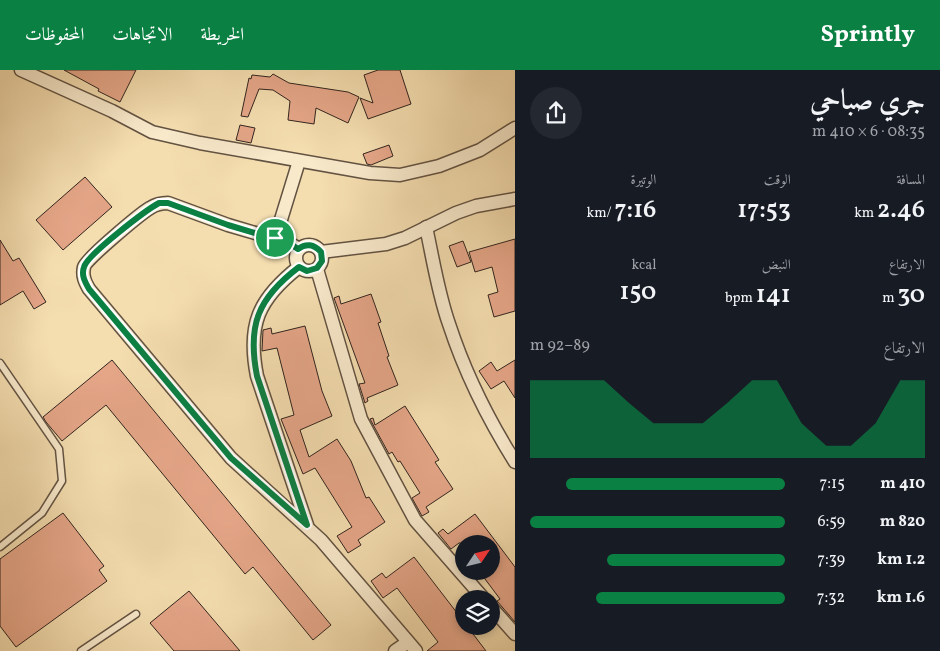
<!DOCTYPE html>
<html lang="ar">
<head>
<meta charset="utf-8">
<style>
	body { margin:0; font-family:Vollkorn,Amiri,serif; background:#242831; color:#f1f3f6; direction:rtl; height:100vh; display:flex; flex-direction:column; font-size:19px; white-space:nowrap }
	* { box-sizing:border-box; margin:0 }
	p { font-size:16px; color:#9ea1a6 }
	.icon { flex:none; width:28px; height:28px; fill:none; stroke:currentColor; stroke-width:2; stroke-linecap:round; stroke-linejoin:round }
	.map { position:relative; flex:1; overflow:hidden; direction:ltr }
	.drawer { display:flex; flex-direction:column; background:#171b24; width:425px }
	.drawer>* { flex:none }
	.needle { width:32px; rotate:55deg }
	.tools { position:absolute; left:455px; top:465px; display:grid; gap:10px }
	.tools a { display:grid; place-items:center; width:45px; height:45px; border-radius:50%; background:#171b24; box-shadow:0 2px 8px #0003; font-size:25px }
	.pin { position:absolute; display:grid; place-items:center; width:42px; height:42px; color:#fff; margin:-21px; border:2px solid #fff; border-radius:50%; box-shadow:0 1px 5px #0007 }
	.round { display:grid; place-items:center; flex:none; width:52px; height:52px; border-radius:26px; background:#242831 }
	.headline { display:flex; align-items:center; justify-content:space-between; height:85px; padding:0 15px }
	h1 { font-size:28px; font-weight:600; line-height:38px }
	.stats { display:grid; grid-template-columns:repeat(3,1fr); gap:8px; height:85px; padding:5px 15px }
	.stats div { display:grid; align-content:center }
	.stats b { font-size:25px; font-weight:600 }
	.stats small { font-size:14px; font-weight:400 }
	.stats p { font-size:14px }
	.chart { height:140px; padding:10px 15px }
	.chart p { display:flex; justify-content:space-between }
	.chart svg { width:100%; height:90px; margin-top:5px; fill:#0b8043; opacity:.7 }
	ul { padding:0 15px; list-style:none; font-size:16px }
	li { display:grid; grid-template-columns:80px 60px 1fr; align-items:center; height:38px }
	li i { height:12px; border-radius:6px; background:#0b8043 }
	header { display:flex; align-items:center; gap:30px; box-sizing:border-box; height:70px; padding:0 25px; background:#0b8043; color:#fff }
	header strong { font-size:24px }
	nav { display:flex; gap:28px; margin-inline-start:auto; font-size:18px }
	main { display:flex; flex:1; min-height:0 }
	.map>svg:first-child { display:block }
	.building { fill:#e5a688; stroke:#31241e }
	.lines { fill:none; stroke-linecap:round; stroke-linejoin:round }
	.lane-casing { stroke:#625242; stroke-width:9 }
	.street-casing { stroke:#625242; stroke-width:15 }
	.lane { stroke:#f8e9cb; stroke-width:6 }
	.street { stroke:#f8e9cb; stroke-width:12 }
	.route-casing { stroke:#fff; stroke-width:10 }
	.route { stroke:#0b8043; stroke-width:6 }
</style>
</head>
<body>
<header>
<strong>Sprintly</strong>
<nav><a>الخريطة</a><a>الاتجاهات</a><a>المحفوظات</a></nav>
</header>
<main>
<section class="drawer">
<div class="headline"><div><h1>جري صباحي</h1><p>08:35 · 6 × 410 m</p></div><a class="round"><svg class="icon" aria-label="share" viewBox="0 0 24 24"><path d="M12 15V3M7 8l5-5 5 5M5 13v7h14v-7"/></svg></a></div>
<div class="stats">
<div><p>المسافة</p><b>2.46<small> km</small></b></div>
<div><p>الوقت</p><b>17:53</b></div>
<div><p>الوتيرة</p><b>7:16<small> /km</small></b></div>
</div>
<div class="stats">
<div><p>الارتفاع</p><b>30<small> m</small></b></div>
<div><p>النبض</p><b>141<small> bpm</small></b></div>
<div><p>kcal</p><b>150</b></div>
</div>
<div class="chart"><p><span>الارتفاع</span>89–92 m</p>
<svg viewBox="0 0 160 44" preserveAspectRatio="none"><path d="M0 44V6L10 6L20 6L30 6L40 17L50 27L60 27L70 27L80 17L90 6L100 6L110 27L120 38L130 38L140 27L150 6L160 6V44z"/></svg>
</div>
<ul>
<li><b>410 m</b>7:15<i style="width:86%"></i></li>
<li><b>820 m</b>6:59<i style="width:100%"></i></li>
<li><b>1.2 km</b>7:39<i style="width:70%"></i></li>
<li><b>1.6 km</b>7:32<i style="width:74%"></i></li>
</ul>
</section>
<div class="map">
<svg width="515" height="581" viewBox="0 0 515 581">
	<rect width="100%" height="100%" fill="#f4ddaf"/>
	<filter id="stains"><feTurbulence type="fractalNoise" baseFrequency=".004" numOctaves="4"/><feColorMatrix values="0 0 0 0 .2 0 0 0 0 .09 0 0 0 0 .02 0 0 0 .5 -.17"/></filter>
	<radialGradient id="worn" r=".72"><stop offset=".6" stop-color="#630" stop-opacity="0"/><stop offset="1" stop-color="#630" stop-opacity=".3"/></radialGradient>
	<g class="building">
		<path d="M64,0h72l-16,32 -22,-11 1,-2z"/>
		<path d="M378,0h22l11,34 -43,15 -8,-21 13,5 -9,-28z"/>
		<path d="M273,4l16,9 59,9 11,5 -11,26 -32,-15 -2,16 -26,-4 2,-19 -17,-11 -14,-1 -11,28 -7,-1 8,-38 2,1 1,-4 18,2z"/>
		<path d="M240,55l15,3 -4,15 -15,-3z"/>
		<path d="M389,75l4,11 -22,9 -4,-1 -4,-10z"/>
		<path d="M85,107l27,30 -49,43 -27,-30z"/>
		<path d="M515,169v72l-21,6 -6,-22 10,-3 -6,-25 -17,5 -6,-20z"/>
		<path d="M0,170l13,21 6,-3 27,44 -12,7 -11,-18 -23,14z"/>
		<path d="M463,171l8,21 -14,5 -8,-21z"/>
		<path d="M371,224l10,28 -3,1 11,33 -2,1 11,28 -31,13 1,3 -3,2 -6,-19 6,-1 -31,-85 5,-2 2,8z"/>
		<path d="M305,256l17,65 10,25 -32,14 9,27 28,-18 14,22 15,37 3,-1 16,25 -27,18 3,5 -13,8 -11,-17 15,-9 -37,-59 -12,6 -22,-55 13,-4 -17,-67 -15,3 1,-21 8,-2 1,6z"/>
		<path d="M112,290l219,265 -18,15 -60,-73 -8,7 -139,-169 -44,36 -16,-19 -3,-5z"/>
		<path d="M515,290v38l-11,-17 -13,8 -12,-18 12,-9 6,9z"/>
		<path d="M405,336l34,54 -4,2 18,27 -27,18 3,5 -7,4 -10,-18 8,-5 -20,-32 -2,1 -6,-10 -3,2 -19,-35 3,-1 2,7z"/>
		<path d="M63,443l41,53 -5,4 8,11 -91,66 -16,-21v-67z"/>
		<path d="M475,444l40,53v55l-18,-21 3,-2 -21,-28h12v-27l-32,-1 -8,6 -13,-16 5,-4 5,5z"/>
		<path d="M414,487l50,65v4h3l19,25h-59l11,-9 -41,-54 -14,10 -12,-17 11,-8 4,5z"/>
		<path d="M189,521l51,60h-66l-24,-28z"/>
	</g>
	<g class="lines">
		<defs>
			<g id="lane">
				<path d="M0,293l59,86 3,32 -20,32 -42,34"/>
				<path d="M81,581l55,-37"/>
			</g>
			<g id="street">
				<path d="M21,0l91,41 40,21 48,11 170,30 30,2 39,-9 41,-16 35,-22"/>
				<path d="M426,157c7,32 12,66 23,97 16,49 39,95 66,138"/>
				<path d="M275,169l24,-78"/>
				<circle cx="309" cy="188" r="13"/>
				<path d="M299,179l-10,-6 -61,-18 -60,-22c-7,0 -12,1 -18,5 -10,6 -64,51 -66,59 -2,9 1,15 5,22l142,169 90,82 95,111"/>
				<path d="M321,182l65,-8 19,-6 51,-25 20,-7 39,-7"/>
				<path d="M299,197c-41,32 -52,58 -42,109l50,149"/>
				<path d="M317,199l44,150 54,101 69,79"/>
				<path d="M491,537l24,27"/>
				<path d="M395,581l13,-9"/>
			</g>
		</defs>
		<use href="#lane" class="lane-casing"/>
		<use href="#street" class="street-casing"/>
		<use href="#lane" class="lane"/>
		<use href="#street" class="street"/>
	</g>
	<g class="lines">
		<defs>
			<path id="route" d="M159,133h9l60,22 61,18 9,6c8,-6 16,-5 23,3l1,9 -5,7 -10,3 -8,-4c-41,31 -52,58 -42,109l50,149 -76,-67 -142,-169c-4,-7 -8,-14 -5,-22 3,-12 62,-57 75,-64z"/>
		</defs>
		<use href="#route" class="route-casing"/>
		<use href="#route" class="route"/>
	</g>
	<rect width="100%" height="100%" filter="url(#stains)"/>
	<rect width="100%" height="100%" fill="url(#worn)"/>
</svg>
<div class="tools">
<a><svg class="needle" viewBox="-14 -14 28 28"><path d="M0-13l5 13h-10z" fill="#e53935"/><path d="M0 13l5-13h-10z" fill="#9ea1a6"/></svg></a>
<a><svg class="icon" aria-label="layers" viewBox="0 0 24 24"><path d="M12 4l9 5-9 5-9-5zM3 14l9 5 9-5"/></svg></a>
</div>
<div class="pin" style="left:275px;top:168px;background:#1e9e55"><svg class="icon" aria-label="arrive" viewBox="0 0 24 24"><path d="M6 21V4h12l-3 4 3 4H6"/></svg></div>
</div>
</main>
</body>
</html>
